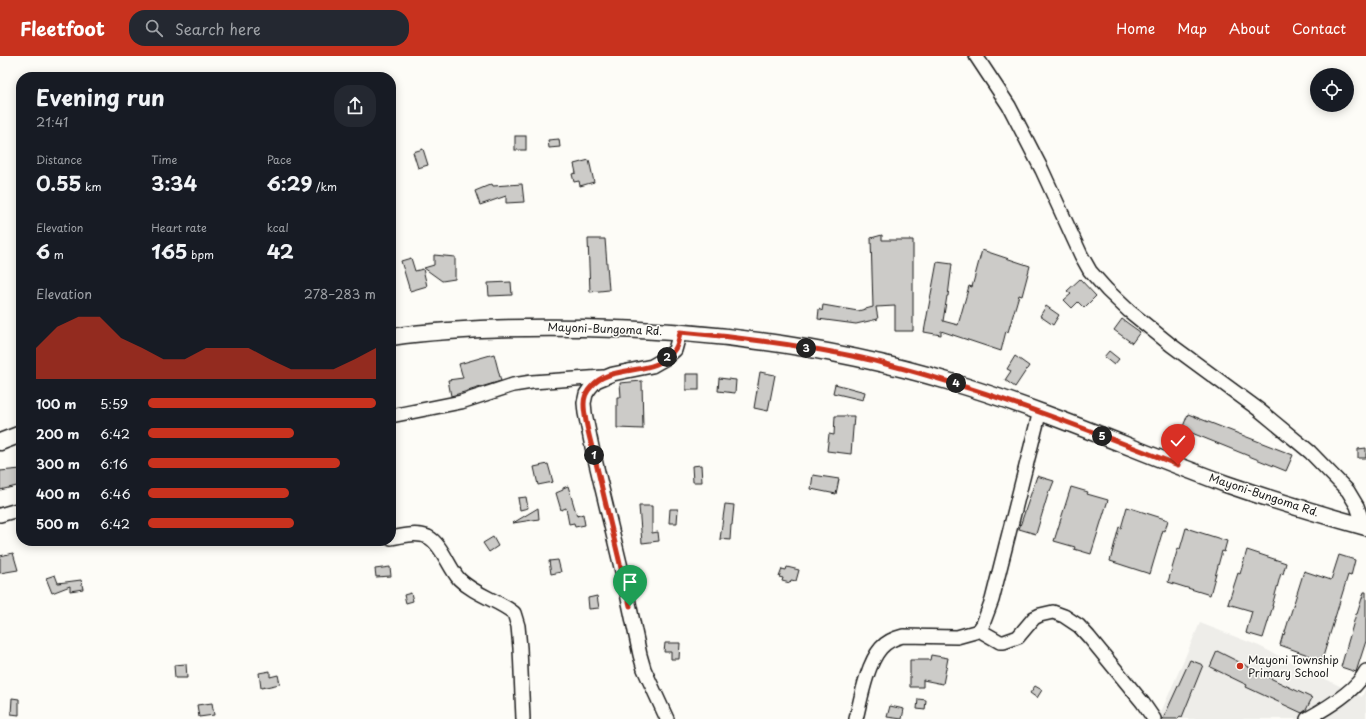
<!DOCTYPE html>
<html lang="en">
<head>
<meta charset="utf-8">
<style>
	body { margin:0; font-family:"Playpen Sans",sans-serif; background:#242831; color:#f1f3f6; height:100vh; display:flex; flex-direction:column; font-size:15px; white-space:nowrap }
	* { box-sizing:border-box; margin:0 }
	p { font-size:13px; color:#9ea1a6 }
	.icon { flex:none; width:22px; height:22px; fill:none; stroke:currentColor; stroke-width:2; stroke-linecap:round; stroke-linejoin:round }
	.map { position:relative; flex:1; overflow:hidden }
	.panel { position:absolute; left:16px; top:16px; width:380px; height:474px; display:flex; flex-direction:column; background:#171b24; border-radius:16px; box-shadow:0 2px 10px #0003 }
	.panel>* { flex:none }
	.tools { position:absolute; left:1310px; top:12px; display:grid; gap:8px }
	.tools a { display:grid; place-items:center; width:44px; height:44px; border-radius:50%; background:#171b24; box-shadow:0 2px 10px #0003; font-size:20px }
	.pin { position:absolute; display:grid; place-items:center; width:34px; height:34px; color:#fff; margin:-41px -17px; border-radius:50% 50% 50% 0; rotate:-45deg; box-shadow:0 0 4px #0007 }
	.pin .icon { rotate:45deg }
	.km { position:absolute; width:20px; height:20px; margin:-10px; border-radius:50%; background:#222; color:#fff; font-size:11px; line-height:20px; text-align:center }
	.round { display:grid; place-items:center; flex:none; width:42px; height:42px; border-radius:16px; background:#242831 }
	.overview { display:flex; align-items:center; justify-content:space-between; height:68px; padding:0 20px }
	h1 { font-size:22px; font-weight:700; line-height:30px }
	.figures { display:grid; grid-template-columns:repeat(3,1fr); gap:6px; height:68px; padding:4px 20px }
	.figures div { display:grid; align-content:center }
	.figures b { font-size:20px; font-weight:700 }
	.figures small { font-size:11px; font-weight:400 }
	.figures p { font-size:11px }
	.chart { height:112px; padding:8px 20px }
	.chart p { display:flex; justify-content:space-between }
	.chart svg { width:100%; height:72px; margin-top:4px; fill:#c8321e; opacity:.7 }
	ul { padding:0 20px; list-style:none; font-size:13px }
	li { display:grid; grid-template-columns:64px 48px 1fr; align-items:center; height:30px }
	li i { height:10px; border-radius:5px; background:#c8321e }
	header { display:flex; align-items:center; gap:24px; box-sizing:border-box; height:56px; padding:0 20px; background:#c8321e; color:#fff }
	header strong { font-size:19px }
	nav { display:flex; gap:22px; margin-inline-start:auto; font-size:14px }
	.search { width:280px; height:36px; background:#242831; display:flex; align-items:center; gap:10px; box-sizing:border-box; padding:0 14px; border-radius:16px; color:#9ea1a6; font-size:15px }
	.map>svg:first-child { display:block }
	.built { fill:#eeede9 }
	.building { fill:#cccbc8; stroke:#1c1c1c }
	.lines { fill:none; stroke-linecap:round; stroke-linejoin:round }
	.minor-casing { stroke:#1c1c1c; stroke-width:16 }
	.major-casing { stroke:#1c1c1c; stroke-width:19 }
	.minor { stroke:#fdfcf7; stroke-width:13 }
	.major { stroke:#fdfcf7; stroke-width:16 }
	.route-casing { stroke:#fff; stroke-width:8 }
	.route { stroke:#c8321e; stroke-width:5 }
	.poi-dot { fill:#c8321e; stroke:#fdfcf7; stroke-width:1.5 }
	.labels { text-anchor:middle; stroke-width:3; stroke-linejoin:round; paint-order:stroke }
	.street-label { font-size:11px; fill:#1c1c1c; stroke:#fdfcf7 }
	.poi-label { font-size:11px; fill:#1c1c1c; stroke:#fdfcf7; text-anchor:start }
</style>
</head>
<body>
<header>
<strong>Fleetfoot</strong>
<div class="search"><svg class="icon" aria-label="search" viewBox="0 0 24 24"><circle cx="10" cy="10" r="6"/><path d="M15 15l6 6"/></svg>Search here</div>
<nav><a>Home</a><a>Map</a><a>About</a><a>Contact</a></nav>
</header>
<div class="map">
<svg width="1366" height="663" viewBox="0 0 1366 663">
	<rect width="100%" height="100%" fill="#fdfcf7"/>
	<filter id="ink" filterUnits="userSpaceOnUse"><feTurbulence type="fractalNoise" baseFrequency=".025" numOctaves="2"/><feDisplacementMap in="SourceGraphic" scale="8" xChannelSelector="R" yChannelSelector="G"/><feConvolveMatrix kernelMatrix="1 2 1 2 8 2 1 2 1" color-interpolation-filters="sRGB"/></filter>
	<g filter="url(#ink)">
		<path class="built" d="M1200,567l59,23 103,51 4,-11v33h-208z"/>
		<g class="building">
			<rect x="515" y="80" width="11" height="14"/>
			<path d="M559,83l1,8 -11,1 -1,-8z"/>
			<path d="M423,93l5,16 -10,3 -5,-16z"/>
			<path d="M589,104l5,22 -14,4 -1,-5 -5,1 -2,-8 4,-1 -2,-9z"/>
			<path d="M492,128l1,2 29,-2 2,18 -18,1v-7l-26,9 -5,-14z"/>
			<path d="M882,179v5h31v91h-18v-25l-19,1 2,12 -22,5 -38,-5 1,-10 3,2 1,-6 35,6 15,-4 -2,-69z"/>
			<path d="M588,183h17l4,51 -19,2z"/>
			<path d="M982,194l48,16 -8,30 -3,-1 -11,37 -2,-1 -5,20 -60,-20v4l-17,-3 13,-70 15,2 -4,32h-1l-4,25 15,4 11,-39 3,1z"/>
			<path d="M434,199l21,2v22l-13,2 -18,-13 10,-3z"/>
			<path d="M411,202l4,13 8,-2 4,17 -17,5 -9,-30z"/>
			<path d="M1080,223l16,17 -12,12 -6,-6 -6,6 -8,-8 7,-6 -4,-3z"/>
			<path d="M511,226l1,13 -23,1 -1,-13z"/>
			<path d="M1046,250l13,9 -6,10 -13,-9z"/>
			<path d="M1122,263l18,13 -8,11 -18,-13z"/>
			<path d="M1109,295l10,8 -5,6 -10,-8z"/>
			<path d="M494,298l7,27 -50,15 -3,-16 15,-2 -4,-14z"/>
			<path d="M1015,300l14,10 -14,21 -10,-7 6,-9 -4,-2z"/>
			<path d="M760,316l15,3 -7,36 -14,-3z"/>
			<rect x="686" y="318" width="13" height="16"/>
			<path d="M719,322l17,2 -1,13 -17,-2z"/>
			<path d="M642,325l1,48 -26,-1v-31h4l-1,-14z"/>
			<path d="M835,328l30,8 -2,8 -30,-7z"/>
			<path d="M1188,358l105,41 -7,16 -104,-42z"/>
			<path d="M835,360h19l-3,38 -24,-3 2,-17 5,1z"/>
			<path d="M1366,392v10h-8v-9z"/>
			<path d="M548,408l5,18 -15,3 -4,-18z"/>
			<path d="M701,409l1,17h-9l-1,-16z"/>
			<path d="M21,413v16l-21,5v-19z"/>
			<path d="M813,419l26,4 -3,15 -25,-5z"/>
			<path d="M1037,420l17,5 -4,10h-1l-13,43 -17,-5z"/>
			<path d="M568,430l9,30 6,-2 2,11 -10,2 -1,-4 -5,1 -3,-16 -5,2 -5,-17 7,-3v-2z"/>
			<path d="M1071,431l17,5 -1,2 21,6 -17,54 -17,-5 1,-2 -21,-6z"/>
			<path d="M526,441l2,11 -8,2 -2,-12z"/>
			<path d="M725,448l9,1 -2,20h-1l-1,15 -10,-1z"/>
			<path d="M639,450h13v27l6,-1 1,9 -17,2z"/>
			<path d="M1127,451l41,13 -3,11 -2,-1 -13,44 -40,-13 9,-34 2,1z"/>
			<path d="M538,452l1,11 -26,4z"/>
			<path d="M670,453h8l-1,14h-8z"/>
			<path d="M1186,472l41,13 -3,11 -2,-1 -12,44 -42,-13 10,-34 2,1z"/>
			<path d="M493,481l5,9 -9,6 -6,-9z"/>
			<path d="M1247,494l39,13 -3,11 -2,-1 -9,33h1l-10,32 -17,-5 6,-22 -24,-7 10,-31 2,1z"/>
			<path d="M13,497l5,17 -18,3v-17z"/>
			<path d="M1339,499l16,5 -4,16 -3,-1 -26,85 -42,-15 3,-11 1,1 20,-64 27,9z"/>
			<path d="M558,504l3,12 -10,2 -2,-13z"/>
			<path d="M390,511l1,9 -15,1 -1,-8z"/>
			<path d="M787,511l12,3 -3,11 -5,-1 -1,3 -8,-2 1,-3 -4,-1 3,-8 4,1z"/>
			<path d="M55,519l3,8 23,-3 2,9 -13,2v-5l-18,7 -6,-15z"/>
			<path d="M1364,536h2v49l-10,31 -15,-5 15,-53h1z"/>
			<path d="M411,537l2,8 -7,2 -2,-8z"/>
			<path d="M597,540l2,12 -10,1 -1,-11z"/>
			<path d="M665,587h15l-1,16h-8v-7h-7z"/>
			<path d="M1217,595l32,16v1l63,30 -6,12 -4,3 -56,-26 1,-2 -37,-18z"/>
			<path d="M931,599l17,3 -5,26 -20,-4v7h-13v-27h20z"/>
			<path d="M1190,604l13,5 -21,52 -2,-1 -2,3h-15z"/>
			<path d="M186,608l1,14h-12l-1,-13z"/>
			<path d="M270,615v6l8,-2 2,9 -19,4 -2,-15z"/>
			<path d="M1035,630l7,4 -5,8 -7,-5z"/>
			<path d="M12,642l7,1v16l-8,-1z"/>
			<path d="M918,643l8,1 -1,10 -8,-1z"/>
			<path d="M212,647l2,12 -15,2 -2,-12z"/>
			<path d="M890,650l14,3 -2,10 -15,-2z"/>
		</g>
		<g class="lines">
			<defs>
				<g id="minor">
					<path d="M976,0l33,50 33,64 39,85 9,16 17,19 22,21 42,34 87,64 52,43 38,39 9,15 7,20"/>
					<path d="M391,360l70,-14 52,-17 19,-3 71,-5"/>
					<path d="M0,459l21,-6"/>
					<path d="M391,482c11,-2 25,-6 37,-1 13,6 21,31 31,42 16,16 39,21 55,34l4,13 2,22 3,71"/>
					<path d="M979,574l21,12h4l14,-5 16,-19 6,-3 13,-3 11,4 15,10 10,11 54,66 11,16"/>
					<path d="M667,663l-23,-50 -4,-14 -15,-71 -33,-137 -7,-34 -1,-10 2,-9 4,-6 6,-7 17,-7 39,-8 14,-8 9,-8 5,-18"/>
					<path d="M856,663c5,-21 11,-55 25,-71 6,-7 14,-10 22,-12l54,1 18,-5 4,-2 4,-6 9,-24 48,-189"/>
					<path d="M1307,663c20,-11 49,-28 59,-48"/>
				</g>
				<g id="major">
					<path d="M391,281c63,-9 128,-10 192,-9 125,2 248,18 368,54 94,28 183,68 275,102 46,16 93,30 140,43"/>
					<path d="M0,386l21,-8"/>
				</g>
			</defs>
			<use href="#minor" class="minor-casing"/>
			<use href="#major" class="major-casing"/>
			<use href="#minor" class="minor"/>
			<use href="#major" class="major"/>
		</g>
	</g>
	<g class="lines" filter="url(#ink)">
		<defs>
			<path id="route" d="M630,550c-11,-48 -23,-95 -34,-143 -4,-18 -12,-41 -12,-59 0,-6 3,-13 7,-17 20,-25 65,-8 84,-38 3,-4 4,-11 5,-17 48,4 94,10 141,18 22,4 44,8 65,14 100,26 196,63 292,101"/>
		</defs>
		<use href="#route" class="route-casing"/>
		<use href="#route" class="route"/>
	</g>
	<circle class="poi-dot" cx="1240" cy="610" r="4"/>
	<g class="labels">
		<g class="street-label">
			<text transform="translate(605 273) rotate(2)" y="4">Mayoni-Bungoma Rd.</text>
			<text transform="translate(1264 439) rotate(18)" y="4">Mayoni-Bungoma Rd.</text>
		</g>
		<g class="poi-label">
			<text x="1248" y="608">Mayoni Township<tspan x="1248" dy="13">Primary School</tspan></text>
		</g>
	</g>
</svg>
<div class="tools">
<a><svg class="icon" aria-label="locate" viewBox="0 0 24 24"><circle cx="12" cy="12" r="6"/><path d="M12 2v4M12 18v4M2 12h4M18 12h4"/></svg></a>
</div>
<div class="pin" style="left:630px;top:550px;background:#1e9e55"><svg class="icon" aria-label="arrive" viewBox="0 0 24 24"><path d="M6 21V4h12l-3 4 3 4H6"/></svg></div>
<div class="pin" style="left:1178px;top:409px;background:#d93025"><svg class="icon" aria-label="check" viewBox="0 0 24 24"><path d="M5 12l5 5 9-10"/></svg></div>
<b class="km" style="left:594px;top:399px">1</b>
<b class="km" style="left:667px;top:301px">2</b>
<b class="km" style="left:806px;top:292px">3</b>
<b class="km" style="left:956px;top:327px">4</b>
<b class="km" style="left:1102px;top:380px">5</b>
<section class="panel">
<div class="overview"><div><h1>Evening run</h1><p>21:41</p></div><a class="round"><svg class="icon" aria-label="share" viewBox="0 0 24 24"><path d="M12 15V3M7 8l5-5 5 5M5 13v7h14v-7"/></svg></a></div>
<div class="figures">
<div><p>Distance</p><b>0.55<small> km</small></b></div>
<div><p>Time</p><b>3:34</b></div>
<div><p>Pace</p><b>6:29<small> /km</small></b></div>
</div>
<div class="figures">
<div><p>Elevation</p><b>6<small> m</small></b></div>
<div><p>Heart rate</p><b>165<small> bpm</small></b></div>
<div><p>kcal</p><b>42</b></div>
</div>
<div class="chart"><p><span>Elevation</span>278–283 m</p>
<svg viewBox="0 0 160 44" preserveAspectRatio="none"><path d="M0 44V25L10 12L20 6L30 6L40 19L50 25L60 32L70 32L80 25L90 25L100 25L110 32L120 38L130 38L140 38L150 32L160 25V44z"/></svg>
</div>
<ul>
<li><b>100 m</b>5:59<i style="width:100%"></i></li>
<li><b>200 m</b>6:42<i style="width:64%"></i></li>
<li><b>300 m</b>6:16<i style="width:84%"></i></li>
<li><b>400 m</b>6:46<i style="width:62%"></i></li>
<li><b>500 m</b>6:42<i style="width:64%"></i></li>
</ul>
</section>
</div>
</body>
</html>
